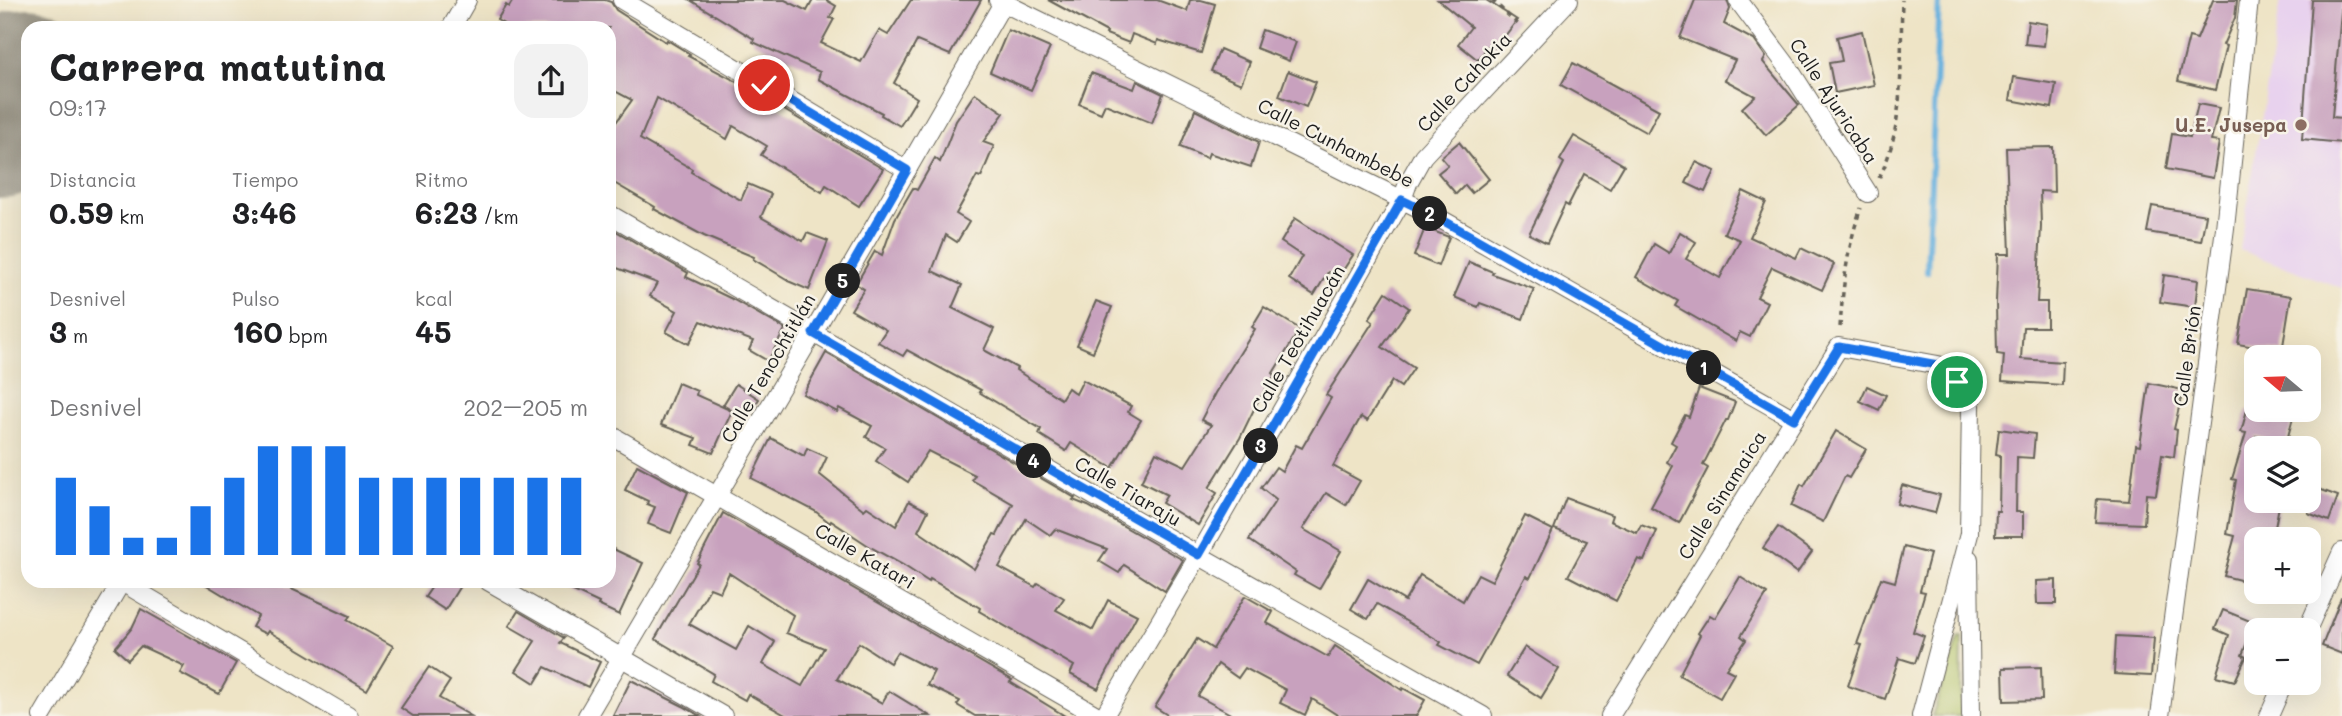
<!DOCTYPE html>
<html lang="es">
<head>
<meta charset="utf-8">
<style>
	body { margin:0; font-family:Mali,sans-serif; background:#f2f2f2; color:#202124; height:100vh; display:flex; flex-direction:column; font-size:26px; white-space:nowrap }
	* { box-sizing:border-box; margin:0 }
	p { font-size:23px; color:#757577 }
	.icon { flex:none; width:38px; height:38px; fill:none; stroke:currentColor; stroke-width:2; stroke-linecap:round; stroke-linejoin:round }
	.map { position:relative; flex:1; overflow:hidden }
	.details { position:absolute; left:21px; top:21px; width:595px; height:567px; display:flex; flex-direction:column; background:#fff; border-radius:21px; box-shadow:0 7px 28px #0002 }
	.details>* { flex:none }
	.needle { width:46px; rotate:289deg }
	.tools { position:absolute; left:2244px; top:345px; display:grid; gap:14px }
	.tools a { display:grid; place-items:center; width:77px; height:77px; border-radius:14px; background:#fff; box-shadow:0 7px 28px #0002; font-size:35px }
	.pin { position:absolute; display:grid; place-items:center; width:60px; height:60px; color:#fff; margin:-30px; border:4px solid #fff; border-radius:50%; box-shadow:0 2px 7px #0007 }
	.km { position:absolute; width:35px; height:35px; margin:-18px; border-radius:50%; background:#222; color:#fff; font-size:19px; line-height:35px; text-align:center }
	.round { display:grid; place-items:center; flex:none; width:74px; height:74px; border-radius:21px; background:#f2f2f2 }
	.overview { display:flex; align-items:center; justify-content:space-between; height:119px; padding:0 28px }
	h1 { font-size:38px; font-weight:700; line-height:52px }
	.stats { display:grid; grid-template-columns:repeat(3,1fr); gap:10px; height:119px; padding:7px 28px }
	.stats div { display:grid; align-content:center }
	.stats b { font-size:30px; font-weight:700 }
	.stats small { font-size:19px; font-weight:400 }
	.stats p { font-size:19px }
	.chart { height:196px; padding:14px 28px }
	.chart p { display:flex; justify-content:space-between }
	.chart svg { width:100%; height:126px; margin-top:7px; stroke:#1a73e8; stroke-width:6 }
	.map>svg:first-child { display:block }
	.built { fill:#e8d2ee }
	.green { fill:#b0c164; stroke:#666e40; stroke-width:2 }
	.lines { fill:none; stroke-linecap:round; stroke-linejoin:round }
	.stream { stroke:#66b0de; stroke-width:6 }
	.runway { stroke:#858071; stroke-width:142 }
	.building { fill:#c8a1be; fill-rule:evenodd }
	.street-casing { stroke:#666258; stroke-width:20 }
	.path { stroke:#666258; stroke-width:3.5; stroke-dasharray:5 5; stroke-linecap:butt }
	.street { stroke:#fff; stroke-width:18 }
	.route-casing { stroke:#fff; stroke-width:14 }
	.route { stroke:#1a73e8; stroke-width:9 }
	.education-dot { fill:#8d6e63; stroke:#f7f3e8; stroke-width:2.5 }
	.labels { text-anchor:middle; stroke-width:5; stroke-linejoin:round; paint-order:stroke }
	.street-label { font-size:19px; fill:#1c1c1c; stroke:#f7f3e8 }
	.education-label { font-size:19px; font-weight:bold; fill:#785e54; stroke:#f7f3e8; text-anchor:end }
</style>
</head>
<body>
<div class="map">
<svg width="2342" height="716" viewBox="0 0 2342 716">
	<rect width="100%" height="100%" fill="#f7f3e8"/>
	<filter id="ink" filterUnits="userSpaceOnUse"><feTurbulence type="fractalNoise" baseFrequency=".0143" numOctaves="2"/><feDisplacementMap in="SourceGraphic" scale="14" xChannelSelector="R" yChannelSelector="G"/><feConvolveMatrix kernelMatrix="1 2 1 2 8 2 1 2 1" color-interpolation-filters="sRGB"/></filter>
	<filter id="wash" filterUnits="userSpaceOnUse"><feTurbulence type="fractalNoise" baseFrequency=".00686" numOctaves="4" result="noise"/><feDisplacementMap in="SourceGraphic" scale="28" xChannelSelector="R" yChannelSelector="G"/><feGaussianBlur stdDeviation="1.57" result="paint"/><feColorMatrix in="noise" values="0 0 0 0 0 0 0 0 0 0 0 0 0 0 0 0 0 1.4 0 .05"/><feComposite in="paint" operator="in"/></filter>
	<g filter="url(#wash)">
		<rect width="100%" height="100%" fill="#eee4c6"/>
		<path class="built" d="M2281,0h61v288l-102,-38z"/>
		<path class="green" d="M1959,636l3,1 -1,79h-29z"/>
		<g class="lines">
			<path class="stream" d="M1927,272l12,-272"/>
			<path class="runway" d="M0,127l28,-48"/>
		</g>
		<g id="blocks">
			<g class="building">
				<path d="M513,0h92l6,2 5,8 50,32 1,-2 23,14 -2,2 44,23 151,90 -24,37 -33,-21 -4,7 -61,-37 6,-9 -34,-20 -6,13 -70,-41 -17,41 52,30 -1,3 50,28 7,-16 23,10 -10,23 42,24 4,-8 21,8 -19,49 -21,-9v-1l-35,-21 1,-2 -50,-21 -50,-27 1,-2 -46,-27v-48l23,-32 -23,-12v-60h-98l-14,-8 9,-15 3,2z"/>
				<path d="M690,0h95l22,11 6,-11h13l10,6 -6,12 4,1 -13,24 40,19 18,-32 9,5 23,-35h70l-31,55 -33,-14 -23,42 23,15 -17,28 -19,-11 1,-2 -64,-34 2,-7 -67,-30 1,-3z"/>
				<path d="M1048,0h109l30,11 3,-11h11l14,4 -14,49 -43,-13 -1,4 -25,-10 -3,9 -23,-9 1,-2z"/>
				<path d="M1438,0h48l31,20 -21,28 -6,-5 -12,17 -20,-16 13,-17z"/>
				<path d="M1695,0h32l3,9 -6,15 30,16 12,17 -3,5 36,43 -33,30 -24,-27 13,-12 -30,-16 10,-20 -55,-22z"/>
				<path d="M2213,0h24l-2,18 -12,27 3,1 -11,44 -37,-9 11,-44 8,2z"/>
				<path d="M2312,0h30l-10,117 10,1v25l-40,-4z"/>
				<path d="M2028,21l19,3 -3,22 -19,-2z"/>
				<path d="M1008,30l42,18 -19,42 -41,-18z"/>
				<path d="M1262,30l34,12 -7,19 -33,-13z"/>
				<path d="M1862,31l12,54 -39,8 -6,-30 13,-2 -5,-24z"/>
				<path d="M1220,49l30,13 -9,22 -30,-13z"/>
				<path d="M1573,63l86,47 -12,23 -86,-48z"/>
				<path d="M1288,71l28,11 -10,25 -27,-11z"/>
				<path d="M1091,73l43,16 3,-8 26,13 -11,29 -47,-19 -4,9 -22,-9z"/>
				<path d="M2014,77l42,7 -4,24 -42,-8z"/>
				<path d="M975,93l29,20 -21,29 11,4 -13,31 -4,-1 -21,38 13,8 -12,20 -11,-7 -14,36 30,14 -10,23 42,21 -10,21 33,18 -1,2 45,29 7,-11 8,6 7,-14 48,26 -3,6 13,8 -29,48 -41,-25 -5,8 -27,-17 2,-5 -62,-37 2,-2 -74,-40 -4,6 -25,-14 8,-12 -35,-20 13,-21 -8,-5 19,-33 7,4 13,-36 18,-31 4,2 18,-32 5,4 16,-41z"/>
				<path d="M2198,104l21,4 -8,33 8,1 -6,36 -47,-9 6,-35 18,3z"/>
				<path d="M1195,110l64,32 -8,25 -42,-14 -2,5 -27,-11z"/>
				<path d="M1574,136l50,29 -14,24 -26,-15 -16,32 -3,-2 -18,39 -18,-9 35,-71 -4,-3z"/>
				<path d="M1459,142l30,37 -17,14 -7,-8 -9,9 -18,-21 10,-8 -7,-8z"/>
				<path d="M2053,147l1,45 -14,-1 1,35 -4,76h10v25h-24l-2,32 42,3 -1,23 -60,-4 2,-26 -7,-1 -1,-52 2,-48h12l-4,-106z"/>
				<path d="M1696,162l19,9 -10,21 -19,-9z"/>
				<path d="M1743,191l23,11 -16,35 46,21 5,-10 33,16 -12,26 -50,-23 -15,30 10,5 -17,35 -10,-5 -4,9 -61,-35 3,-5 -42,-24 18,-33 15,9 11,-21 16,10 -10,17 34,19 20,-38 -16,-7z"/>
				<path d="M2152,206l54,9 -5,26 -54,-9z"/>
				<path d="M1295,218l58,37 -15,23 -10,-6 -14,23 -25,-16 13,-23 -21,-14z"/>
				<path d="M609,227l79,46 -2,4 46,22 53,30 -17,32 -19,-11 4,-9 -52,-20 -12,23 -23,-12 11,-21 -27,-15 7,-13 -48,-18z"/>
				<path d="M1425,228l24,9 -11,29 -24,-10z"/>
				<path d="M1469,262l24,10 -1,2 42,15 -11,30 -43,-16 -2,4 -24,-10z"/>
				<path d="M2164,275l34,5 -3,27 -35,-5z"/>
				<path d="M2247,289l44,7 -9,56 -44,-8z"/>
				<path d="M1386,292l23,16 -27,39 32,21 -13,19 -9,-6 -25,40 -6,-4 -28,49 27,15 -14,24 -20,-12 -23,36 38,22 -22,38 -25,-14 2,-3 -47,-32 27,-40 -15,-12 15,-21 6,4 14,-26 6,3 29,-50 -5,-3 47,-73 -4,-3z"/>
				<path d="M1096,301l16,6 -19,45 -16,-7z"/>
				<path d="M1264,307l36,22 -27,44 2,2 -18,28 -17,35 -31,50 8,5 -19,32 -36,-22 5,-8 -26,-13 15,-30 29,14 26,-41 -10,-5 14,-27 40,-64 -3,-2z"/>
				<path d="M826,353l249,145 -2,2 15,6 95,54 -18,31 -41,-26 -5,8 -20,-12 8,-12 -52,-20 -5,6 -24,-16 -27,48 36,20 3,-4 26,15 -8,12 37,20 15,-30 29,15 -39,74 -28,-15 4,-8 -95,-55 1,-3 -50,-29 -1,3 -26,-17 -31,-17 -41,-27 -1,2 -15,-12 -64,-33 20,-40 33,18 3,-8 20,9 -8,17 45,36 3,-3 29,19 13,-25 19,10 -10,20 56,38 20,-35 3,1 16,-31 -41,-24 3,-5 -47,-24 -20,31 -32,-21 9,-13 -19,-11 6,-11 -33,-18 -2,4 -34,-18z"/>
				<path d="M678,383l19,8 -1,4 36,16 -19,42 -20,-8 3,-7 -35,-13z"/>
				<path d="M2149,383l34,7 -9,39 3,1 -3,27 -12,-2 -6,40 -10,-1 -2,30 -49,-2 2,-23 32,2 7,-56 4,1z"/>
				<path d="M736,384l23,15 -13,20 -23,-14z"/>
				<path d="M1867,386l19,9 -7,15 -19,-9z"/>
				<path d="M1699,388l36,14 -7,18h-2l-23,45 5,3 -29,55 -28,-16 22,-41 -6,-4 9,-17 -5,-3 14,-27 4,2z"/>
				<path d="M2247,410h48l-9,34 -30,-8v64h24l-7,39h-17v45l-32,-8 11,-40 -8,-2 9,-54 -4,-1 14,-46 -5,-1z"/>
				<path d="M1999,429l36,5 -2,24 -16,-1 -1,55h7v24h-28l1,-25h3l1,-56 -4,-1z"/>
				<path d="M1836,431l30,18 -17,29 -4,-2 -22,46 -32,-16 10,-22 3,2z"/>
				<path d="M637,465l51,27 -17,41 -23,-9 7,-17 -8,-3 1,-3 -23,-11z"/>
				<path d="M1902,485l38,10 -5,18 -38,-9z"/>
				<path d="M2308,485l30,11 -9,25 -21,-8z"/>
				<path d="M1566,498l46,17 -2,6 27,12 4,-8 16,6 -13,30 -6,-2 -22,42 -48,-25 19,-35 -33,-12z"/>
				<path d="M723,513l289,167 -2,2 55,34h-90l-18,-11 3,-4 -33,-16 7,-14 -37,-19 -7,11 -31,-20 -22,36 45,24 7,-12 41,25h-143l-39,-22 -3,6 -34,-19 3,-7 -59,-35 44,-75 -2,-1zM729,573l64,42 -7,18 38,15 -22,38 -39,-22 12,-22 -26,-16 -13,24 -47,-26 21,-36 10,4z"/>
				<path d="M1525,516l28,14 -23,48 -4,-2 -49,89 -38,-20 2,-3 -64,-38 -9,15 -17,-10 17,-30 37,22 15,-26 43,26 15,-27 14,7z"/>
				<path d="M1778,527l34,25 -15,21 -34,-25z"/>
				<path d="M609,547l34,16 -24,52 -21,-10 1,-2 -47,-22h57z"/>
				<path d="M1904,547l26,7 -10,37 5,1 -12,40 11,4 -9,27 -16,-5 -14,41 -37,-13 14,-41 -5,-1 24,-66 14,4z"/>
				<path d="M1740,577l27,17 -26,42 5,4 -20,29 8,4 -14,25 -41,-23 21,-40 -2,-2 12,-18 5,3z"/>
				<path d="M2056,580v24h-19l-1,-23z"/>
				<path d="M200,581h74l76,35 -3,4 46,26 -26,44 -99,-59 -2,3 -14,-7 6,-11z"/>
				<path d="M436,581h27l-18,29 -20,-13z"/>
				<path d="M1245,596l28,16 -6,11 61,34 7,-11 67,44 1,-2 22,12 -9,16h-77l-27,-17 -7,16 -25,-12 6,-13 -41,-22 -7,10 -20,-14 -20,32 36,20h-65l-14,-9 42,-68 16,10z"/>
				<path d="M2341,598h1v56l-20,-8z"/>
				<path d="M141,609l95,54 -17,31 -39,-21 4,-7 -43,-20 -13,14 -13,-12 17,-20z"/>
				<path d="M2223,610l32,13 -13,32 4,2 -11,24 -19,-5 13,-41 -14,-6z"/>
				<path d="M518,611l46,27 -4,5 40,19 -12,25 -43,-20 -10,16 -19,-12 19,-30 -26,-15z"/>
				<path d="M2116,636l38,2 -3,38 -37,-2z"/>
				<path d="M1525,647l34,22 -18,29 -34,-22z"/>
				<path d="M429,667l21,14 -11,17 32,18h-58l-12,-8z"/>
				<path d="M2041,667l1,33 -38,1 -1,-33z"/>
				<path d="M631,680l52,26 17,10h-87z"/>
			</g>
		</g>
	</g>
	<g filter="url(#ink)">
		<use href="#blocks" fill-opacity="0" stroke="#666258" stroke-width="2"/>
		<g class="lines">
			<defs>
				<g id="street">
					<path d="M622,0l285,170"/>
					<path d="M998,0l439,217 357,202"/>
					<path d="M1738,0l50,67 80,126"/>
					<path d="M451,28l16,-28"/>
					<path d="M609,214l497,289 377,213"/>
					<path d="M609,434l489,282"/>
					<path d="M1969,559l2,157"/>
					<path d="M488,581l235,135"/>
					<path d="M122,582l226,134"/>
					<path d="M2307,630l35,-78"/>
					<path d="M42,716l80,-135"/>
					<path d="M587,716l226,-383 190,-330"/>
					<path d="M1104,716l95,-161 203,-355 6,-17 15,-27 146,-156"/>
					<path d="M1610,716l229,-369 99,18 19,17 9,11 5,12 -2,129 -48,182"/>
					<path d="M2160,716l65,-488 24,-228"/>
					<path d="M2269,716l15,-34"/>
				</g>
			</defs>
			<use href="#street" class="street-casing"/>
			<g class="path">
				<path d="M1492,0l29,27"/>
				<path d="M1879,178c27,-52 21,-121 23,-178"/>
				<path d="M1840,327c3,-41 7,-80 21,-119"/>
			</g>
			<use href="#street" class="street"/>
		</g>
	</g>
	<g class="lines" filter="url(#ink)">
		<defs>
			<path id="route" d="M764,85l143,85 -94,163 386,222 203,-355 35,17 357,202 45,-72 99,18 19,17"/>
		</defs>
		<use href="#route" class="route-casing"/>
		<use href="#route" class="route"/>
	</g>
	<circle class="education-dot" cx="2301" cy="125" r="7"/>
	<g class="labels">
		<g class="street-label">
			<text transform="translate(1464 82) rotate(-47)" y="7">Calle Cahokia</text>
			<text transform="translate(1834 101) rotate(57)" y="7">Calle Ajuricaba</text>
			<text transform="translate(1336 143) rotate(27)" y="7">Calle Cunhambebe</text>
			<text transform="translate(1298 339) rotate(-60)" y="7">Calle Teotihuacán</text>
			<text transform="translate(2187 356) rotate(-82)" y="7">Calle Brión</text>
			<text transform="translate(768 368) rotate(-60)" y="7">Calle Tenochtitlán</text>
			<text transform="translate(1128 491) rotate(30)" y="7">Calle Tiaraju</text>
			<text transform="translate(1722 495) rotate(-58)" y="7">Calle Sinamaica</text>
			<text transform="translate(865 556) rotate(30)" y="7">Calle Katari</text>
		</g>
		<g class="education-label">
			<text x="2287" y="132">U.E. Jusepa</text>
		</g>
	</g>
</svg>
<div class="tools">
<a><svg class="needle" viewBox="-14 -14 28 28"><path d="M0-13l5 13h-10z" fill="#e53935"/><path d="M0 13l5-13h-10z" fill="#757577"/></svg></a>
<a><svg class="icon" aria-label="layers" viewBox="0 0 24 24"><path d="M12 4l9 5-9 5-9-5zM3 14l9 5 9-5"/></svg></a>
<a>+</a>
<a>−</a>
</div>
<div class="pin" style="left:1957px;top:382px;background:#1e9e55"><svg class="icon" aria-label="arrive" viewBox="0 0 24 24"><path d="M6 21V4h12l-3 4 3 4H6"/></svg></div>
<div class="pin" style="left:764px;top:85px;background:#d93025"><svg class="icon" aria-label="check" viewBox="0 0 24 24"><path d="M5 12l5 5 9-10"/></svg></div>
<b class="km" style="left:1704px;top:368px">1</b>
<b class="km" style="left:1430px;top:214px">2</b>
<b class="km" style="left:1261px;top:446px">3</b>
<b class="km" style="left:1034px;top:461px">4</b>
<b class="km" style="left:843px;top:281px">5</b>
<section class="details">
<div class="overview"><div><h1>Carrera matutina</h1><p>09:17</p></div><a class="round"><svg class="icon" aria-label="share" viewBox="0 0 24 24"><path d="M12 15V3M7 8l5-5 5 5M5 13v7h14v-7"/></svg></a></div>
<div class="stats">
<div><p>Distancia</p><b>0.59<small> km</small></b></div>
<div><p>Tiempo</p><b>3:46</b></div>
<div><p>Ritmo</p><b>6:23<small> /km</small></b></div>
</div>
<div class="stats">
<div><p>Desnivel</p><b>3<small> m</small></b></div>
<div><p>Pulso</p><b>160<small> bpm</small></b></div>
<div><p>kcal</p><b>45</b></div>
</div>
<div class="chart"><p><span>Desnivel</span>202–205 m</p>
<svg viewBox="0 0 160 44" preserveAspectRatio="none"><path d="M5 44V17M15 44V27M25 44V38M35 44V38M45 44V27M55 44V17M65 44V6M75 44V6M85 44V6M95 44V17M105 44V17M115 44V17M125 44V17M135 44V17M145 44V17M155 44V17"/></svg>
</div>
</section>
</div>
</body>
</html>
